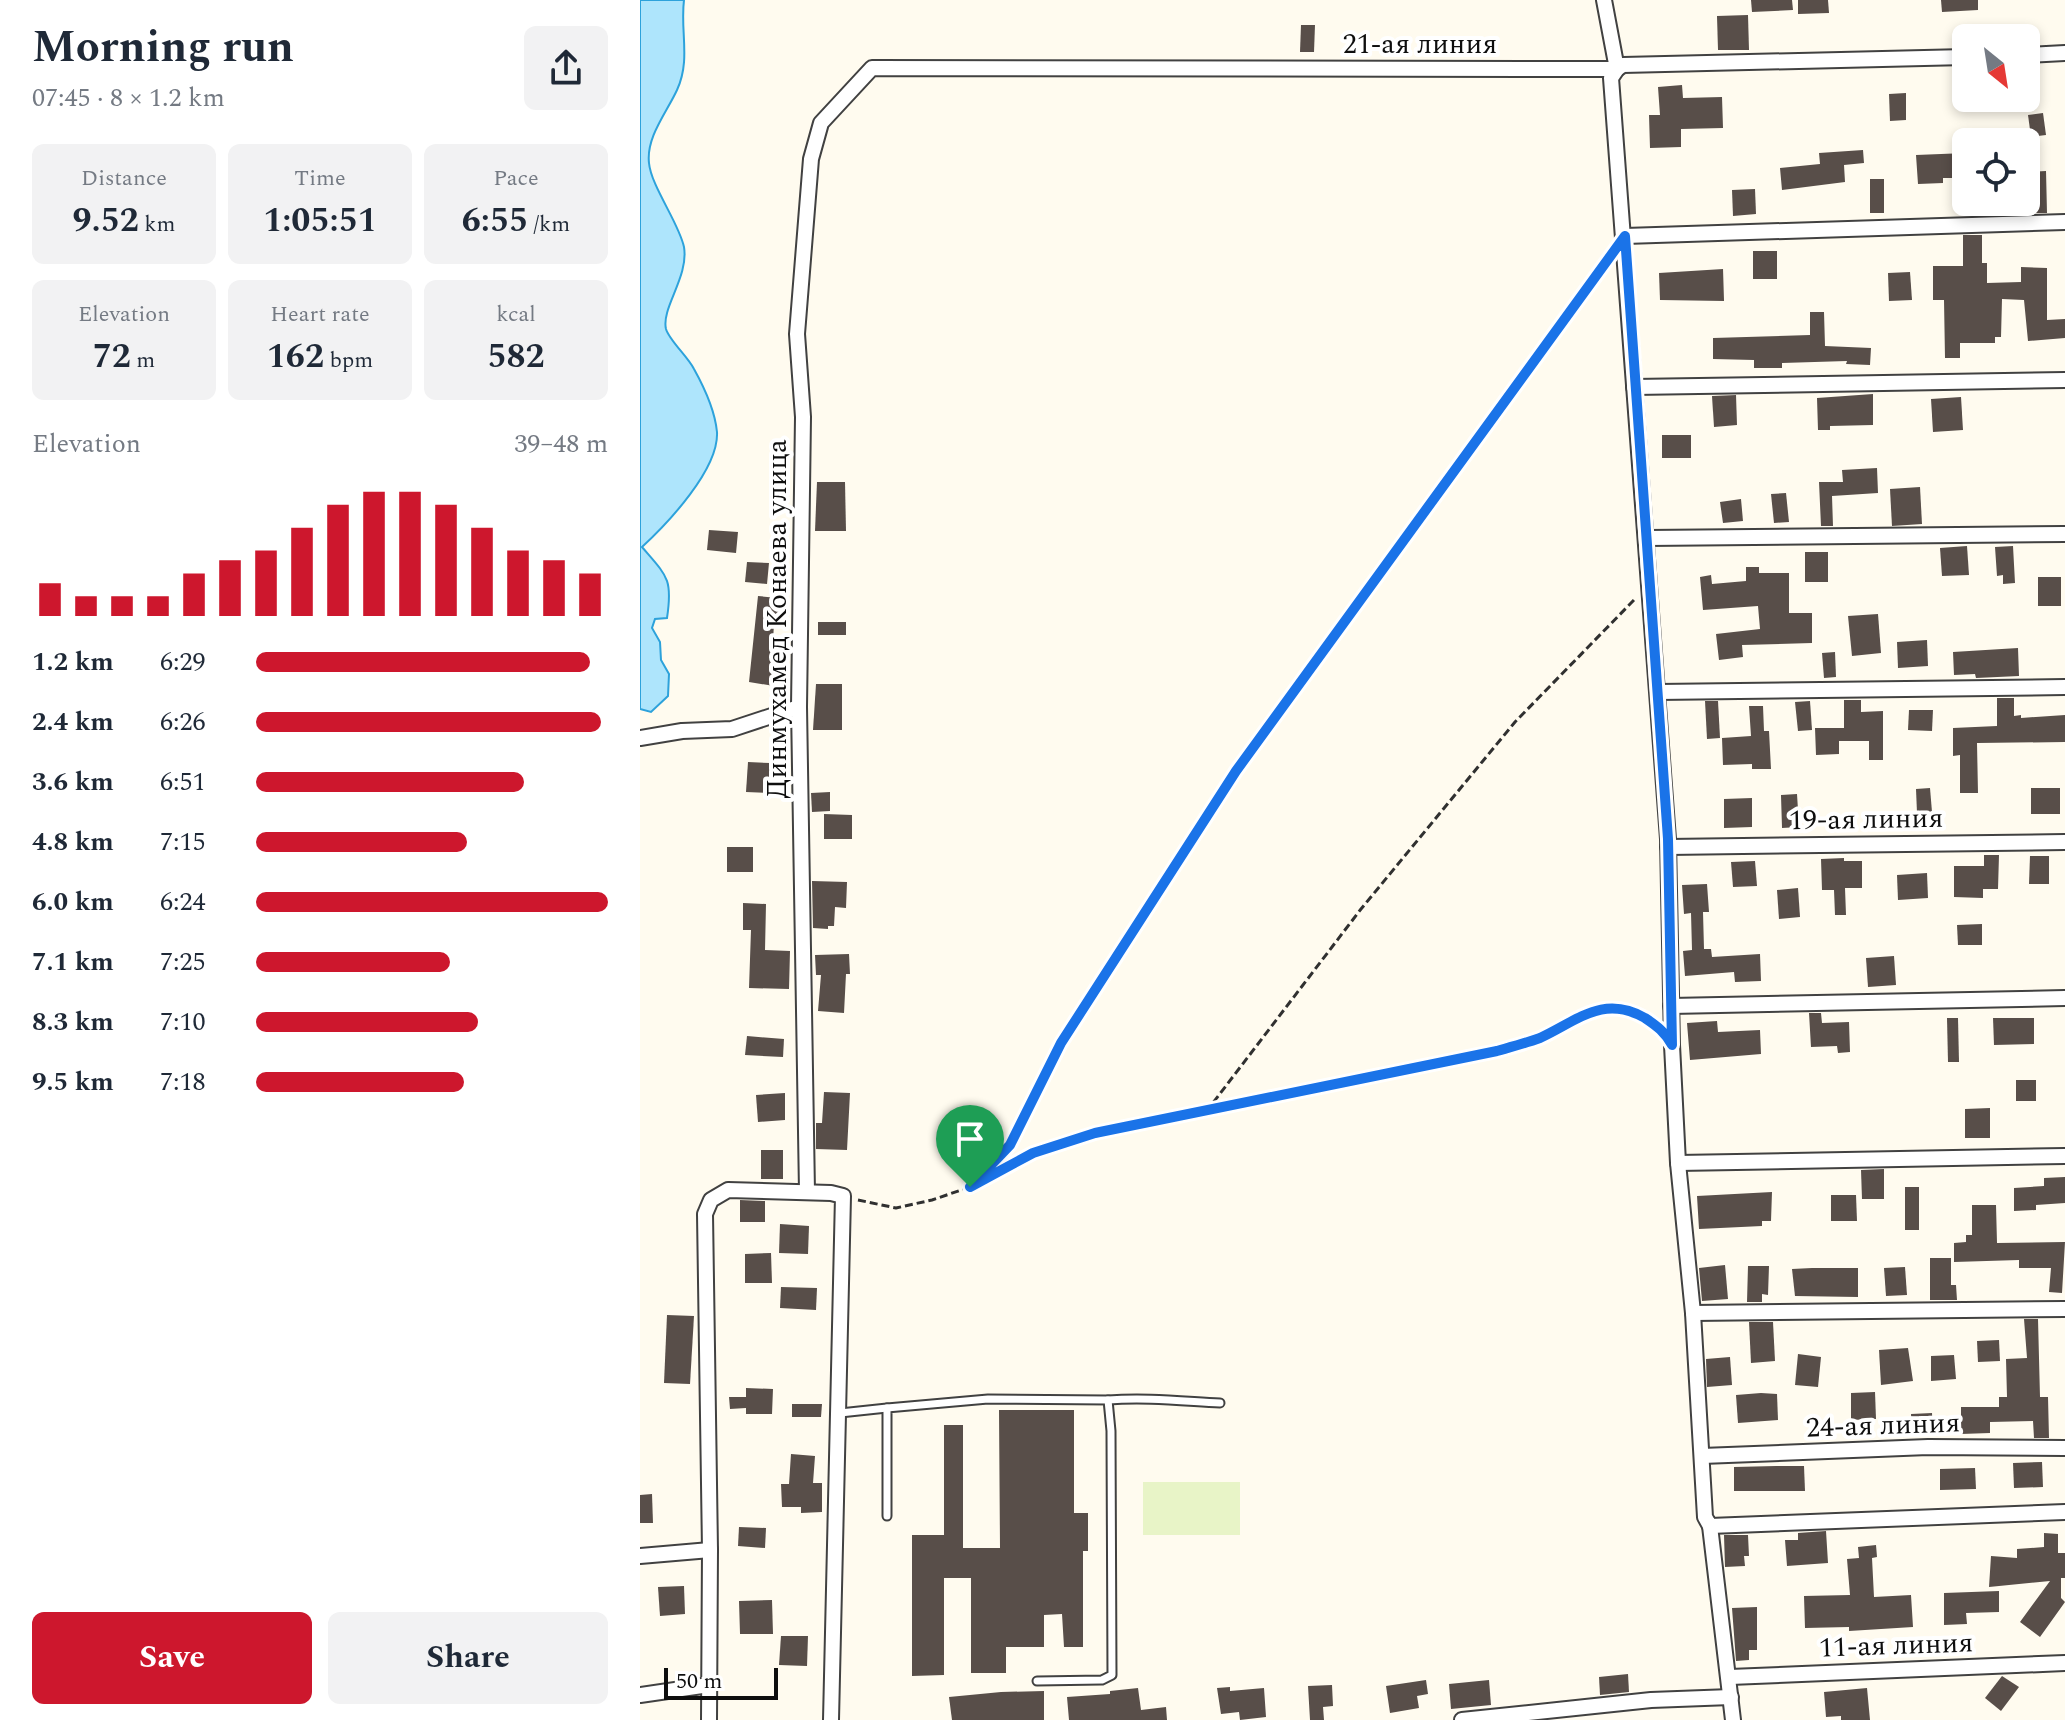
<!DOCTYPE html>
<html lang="en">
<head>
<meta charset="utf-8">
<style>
	body { margin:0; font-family:Spectral,serif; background:#f2f2f3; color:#1f2937; height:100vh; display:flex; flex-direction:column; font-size:30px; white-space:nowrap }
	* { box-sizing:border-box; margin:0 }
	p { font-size:26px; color:#747a83 }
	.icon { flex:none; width:44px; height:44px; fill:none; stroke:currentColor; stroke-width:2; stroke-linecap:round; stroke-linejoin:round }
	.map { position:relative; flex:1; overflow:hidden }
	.side { display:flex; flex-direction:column; background:#fff; width:640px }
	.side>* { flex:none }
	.needle { width:52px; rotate:150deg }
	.tools { position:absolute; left:1312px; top:24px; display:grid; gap:16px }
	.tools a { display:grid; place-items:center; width:88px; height:88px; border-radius:12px; background:#fff; box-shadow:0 4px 12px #0003; font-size:40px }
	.scale { position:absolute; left:24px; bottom:20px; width:114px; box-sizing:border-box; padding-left:8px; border:4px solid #0e0e0e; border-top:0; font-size:22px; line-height:28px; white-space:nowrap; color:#0e0e0e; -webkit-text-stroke:6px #fff; paint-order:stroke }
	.pin { position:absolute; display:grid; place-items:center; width:68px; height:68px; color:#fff; margin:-82px -34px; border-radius:50% 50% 50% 0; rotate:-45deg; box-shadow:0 0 8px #0007 }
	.pin .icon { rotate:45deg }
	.round { display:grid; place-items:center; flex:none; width:84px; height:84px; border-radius:12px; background:#f2f2f3 }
	.overview { display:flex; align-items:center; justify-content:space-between; height:136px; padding:0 32px }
	h1 { font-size:44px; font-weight:700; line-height:60px }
	.figures { display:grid; grid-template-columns:repeat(3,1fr); gap:12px; height:136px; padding:8px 32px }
	.figures div { display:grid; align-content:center; border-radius:12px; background:#f2f2f3; text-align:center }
	.figures b { font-size:34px; font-weight:700 }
	.figures small { font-size:22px; font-weight:400 }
	.figures p { font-size:22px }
	.chart { height:224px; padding:16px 32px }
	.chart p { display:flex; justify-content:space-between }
	.chart svg { width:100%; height:144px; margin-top:8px; stroke:#cd172d; stroke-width:6 }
	.primary-button { display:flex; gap:16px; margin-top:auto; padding:16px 32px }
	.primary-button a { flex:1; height:92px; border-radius:12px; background:#cd172d; color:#fff; font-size:32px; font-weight:700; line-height:92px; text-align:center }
	.primary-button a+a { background:#f2f2f3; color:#1f2937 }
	ul { padding:0 32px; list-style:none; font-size:26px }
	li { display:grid; grid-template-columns:128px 96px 1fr; align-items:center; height:60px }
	li i { height:20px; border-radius:10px; background:#cd172d }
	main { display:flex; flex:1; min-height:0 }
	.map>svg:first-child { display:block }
	.pitch { fill:#e8f4c7 }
	.water { fill:#aee5fc; stroke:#2da2db; stroke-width:2 }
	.building { fill:#584e49 }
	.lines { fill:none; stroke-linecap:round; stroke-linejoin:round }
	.service-casing { stroke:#414141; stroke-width:11 }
	.minor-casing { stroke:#414141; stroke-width:18 }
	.path { stroke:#303030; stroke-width:3; stroke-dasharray:8 4; stroke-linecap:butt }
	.service { stroke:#fff; stroke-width:7 }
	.minor { stroke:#fff; stroke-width:14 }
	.route-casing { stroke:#fff; stroke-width:16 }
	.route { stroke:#1a73e8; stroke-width:10 }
	.labels { text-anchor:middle; stroke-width:8; stroke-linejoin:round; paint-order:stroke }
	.street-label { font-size:28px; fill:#0e0e0e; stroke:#fff }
</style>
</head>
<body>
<main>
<section class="side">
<div class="overview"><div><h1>Morning run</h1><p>07:45 · 8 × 1.2 km</p></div><a class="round"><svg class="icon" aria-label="share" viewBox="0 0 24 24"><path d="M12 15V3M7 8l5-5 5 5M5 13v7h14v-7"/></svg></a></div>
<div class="figures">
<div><p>Distance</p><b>9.52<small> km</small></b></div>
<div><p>Time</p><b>1:05:51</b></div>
<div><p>Pace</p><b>6:55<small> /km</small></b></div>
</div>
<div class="figures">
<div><p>Elevation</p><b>72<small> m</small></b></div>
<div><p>Heart rate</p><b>162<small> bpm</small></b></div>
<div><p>kcal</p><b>582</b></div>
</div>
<div class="chart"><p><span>Elevation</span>39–48 m</p>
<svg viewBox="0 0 160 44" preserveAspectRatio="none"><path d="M5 44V34M15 44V38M25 44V38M35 44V38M45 44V31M55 44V27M65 44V24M75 44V17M85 44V10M95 44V6M105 44V6M115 44V10M125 44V17M135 44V24M145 44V27M155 44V31"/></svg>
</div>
<ul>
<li><b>1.2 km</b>6:29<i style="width:95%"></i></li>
<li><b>2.4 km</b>6:26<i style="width:98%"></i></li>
<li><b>3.6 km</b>6:51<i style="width:76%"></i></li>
<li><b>4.8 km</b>7:15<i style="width:60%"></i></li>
<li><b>6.0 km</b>6:24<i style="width:100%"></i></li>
<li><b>7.1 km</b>7:25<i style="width:55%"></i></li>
<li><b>8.3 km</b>7:10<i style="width:63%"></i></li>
<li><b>9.5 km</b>7:18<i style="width:59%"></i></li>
</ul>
<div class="primary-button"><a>Save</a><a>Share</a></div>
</section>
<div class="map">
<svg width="1425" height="1720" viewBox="0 0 1425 1720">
	<rect width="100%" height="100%" fill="#fffbef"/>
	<rect class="pitch" x="503" y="1482" width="97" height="53"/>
	<path class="water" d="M0,0h44c-4,31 7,60 -7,90 -10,22 -31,47 -28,73 2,23 30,60 35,84 5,30 -23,61 -18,82 3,11 22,28 28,40 10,18 21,42 23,63 2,37 -49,91 -75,115 25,29 31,32 25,71l-12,1 -3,9 8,14 1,18 8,14 -1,22 -17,16 -11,-3z"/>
	<g class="building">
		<path d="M1111,0h41l1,10 -41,2z"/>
		<path d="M1158,0h30l1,13 -31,1z"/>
		<path d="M1301,0h37v10l-36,2z"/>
		<path d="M1108,15l1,35h-31l-1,-34z"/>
		<path d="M661,25h14l-1,27h-14z"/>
		<path d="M1042,85l1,13 39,-1 1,31 -42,1v18l-31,1 -1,-33h11l-2,-28z"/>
		<path d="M1266,93v27l-16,1 -1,-27z"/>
		<path d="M1403,113l3,22 -15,2 -3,-22z"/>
		<path d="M1223,150l1,13 -20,2 1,17 -63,8 -2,-22 40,-4 -1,-11z"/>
		<path d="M1326,153v25h-23v5l-25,1 -2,-29z"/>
		<path d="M1406,171l1,42h-27v-11h6v-30z"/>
		<rect x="1230" y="179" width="14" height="34"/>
		<path d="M1115,189l1,25 -23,2 -1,-26z"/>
		<path d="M1323,235h19v28h5v20l34,-1v-15l26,1v52l18,-1v19l-37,3 -4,-41 -22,-1 -1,38h-6v6h-35v15h-15l-1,-58h-11v-34h30z"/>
		<rect x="1113" y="251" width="24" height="28"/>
		<path d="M1083,269l1,32 -64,-1 -1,-27z"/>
		<path d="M1270,272l2,28 -23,1 -1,-28z"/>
		<path d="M1170,312h14l1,34 46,2 -1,17 -24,-1 1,-3 -65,2v5h-28v-8l-41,-1v-21l97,-3z"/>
		<path d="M1233,394v31l-43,1v4h-12l-1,-32z"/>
		<path d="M1096,395l1,30 -23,2 -2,-31z"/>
		<path d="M1321,397l2,33 -30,2 -2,-33z"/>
		<rect x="1022" y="435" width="29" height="23"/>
		<path d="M1237,468l1,25 -46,3 1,30h-12l-2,-44h24l-1,-12z"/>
		<path d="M177,482h28l1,49h-31z"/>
		<path d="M1280,487l2,37 -30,2 -2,-37z"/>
		<path d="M1146,493l3,29 -15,1 -3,-29z"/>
		<path d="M1101,499l2,22 -20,2 -3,-21z"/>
		<path d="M69,530l29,2 -2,21 -29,-3z"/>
		<path d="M1327,546l2,29 -27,1 -2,-28z"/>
		<path d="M1373,546l2,37 -12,1v-9l-6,1 -2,-29z"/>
		<rect x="1165" y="552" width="23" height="30"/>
		<path d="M107,562l22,1 -2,21 -22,-2z"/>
		<path d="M1106,567h13v6h30v40h23v30l-70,2 1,12 -24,3 -3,-26 44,-5 -2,-23 -55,4 -3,-33 11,-2 1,9 34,-3z"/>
		<rect x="1398" y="577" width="23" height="29"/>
		<path d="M118,596l30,3 -2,24 -12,-1 -2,42 11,2 -3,21 -31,-5z"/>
		<path d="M1238,614l3,39 -29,3 -4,-40z"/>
		<rect x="178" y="622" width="28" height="13"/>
		<path d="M1287,640l1,26 -30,2 -1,-26z"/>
		<path d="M1378,648l1,28 -43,2 -1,-4 -21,1 -1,-23z"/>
		<path d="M1195,652l1,25 -12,1 -2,-25z"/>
		<path d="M176,684h26v46h-29z"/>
		<path d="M1357,698h17v18l7,-1v3l44,-3v27l-88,1 1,50h-18v-38l-7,1v-28l44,-2z"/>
		<path d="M1204,700h17v12l22,-1v49h-14v-19h-30v13l-23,1 -1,-27h29z"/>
		<path d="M1065,701h13l2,37 -13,1z"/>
		<path d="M1170,701l2,29 -14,1 -3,-29z"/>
		<path d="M1109,706h14l1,25h5l2,38h-19v-5l-29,1 -1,-27 29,-2z"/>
		<path d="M1269,710h24l-1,21 -24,-1z"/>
		<path d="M108,762l22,1 -1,30 -23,-1z"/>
		<path d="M1290,788l2,24 -15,1 -1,-24z"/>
		<rect x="1391" y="788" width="29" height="26"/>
		<path d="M190,792v19l-18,1 -1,-19z"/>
		<path d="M1157,794l2,33 -17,1 -1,-33z"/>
		<path d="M1112,798v29l-28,1v-29z"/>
		<path d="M184,814l28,1v24h-28z"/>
		<rect x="87" y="847" width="26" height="25"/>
		<path d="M1344,855h15l-1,34h-15v9l-29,-1v-31h30z"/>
		<path d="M1390,856h19v28h-20z"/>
		<path d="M1204,858v3h18v27h-17l1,27h-11l-1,-25h-12l-1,-31z"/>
		<path d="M1115,861l2,25 -24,1 -2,-25z"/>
		<path d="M1287,873l1,25 -30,2 -1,-25z"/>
		<path d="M172,881l35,1 -1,26 -11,-1 -1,19h-6v3l-15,-1z"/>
		<path d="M1067,884l2,28h-6l1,37h7l1,8 48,-3 1,27 -26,1 -1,-10 -49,4 -2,-25 9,-1 -1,-37 -7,1 -2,-29z"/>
		<path d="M1158,888l2,29 -21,2 -2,-29z"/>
		<path d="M103,903l23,1 -1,46 25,1 -1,38 -40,-1 2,-58h-8z"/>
		<path d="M1342,924v21h-24l-1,-20z"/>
		<path d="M209,954l1,20h-4l-2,39 -26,-2 3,-36h-5l-1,-20z"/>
		<path d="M1254,956l2,29 -28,2 -2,-29z"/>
		<path d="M1169,1013h12l1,10 27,-1 1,30 -12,1 -1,-7 -26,1z"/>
		<path d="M1307,1018h11l1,44h-11z"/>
		<path d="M1353,1018h41v26l-40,1z"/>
		<path d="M1077,1021l1,11 42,-2 1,24 -71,6 -3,-37z"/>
		<path d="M107,1036l37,3 -1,18 -38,-2z"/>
		<rect x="1376" y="1080" width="20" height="21"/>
		<path d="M184,1092l26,1 -3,57 -31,-1v-26h6z"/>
		<path d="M145,1093v27l-27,2 -2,-27z"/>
		<path d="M1350,1108v30h-25v-29z"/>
		<rect x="121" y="1150" width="22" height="29"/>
		<path d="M1244,1169v30h-22l-1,-29z"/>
		<path d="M1425,1177v26l-29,2v5l-22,1v-23l30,-2v-8z"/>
		<rect x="1265" y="1187" width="14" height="43"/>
		<path d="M1132,1192l-1,29h-9v5l-63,3 -2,-33z"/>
		<path d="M1191,1195h25l1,26h-26z"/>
		<path d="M100,1200l25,1v21h-25z"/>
		<path d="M1332,1205h24l1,38 68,-1 -3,51 -13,-1 2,-24h-32v-8l-65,2v-19l12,-1v-7h6z"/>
		<path d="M140,1224l29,2 -1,28 -29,-1z"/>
		<path d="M131,1253l1,30h-27v-29z"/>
		<path d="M1290,1258h21v27h5l1,15h-27z"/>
		<path d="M1085,1265l3,34 -26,2 -3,-33z"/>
		<path d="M1108,1266h21l-1,29 -6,-1v8h-15z"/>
		<path d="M1265,1267l2,28 -21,1 -2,-28z"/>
		<path d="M1172,1268h46v29l-63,-1 -3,-27z"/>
		<path d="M141,1287l36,1 -1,22 -36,-2z"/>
		<path d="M27,1315l27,1 -4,68 -26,-1z"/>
		<path d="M1384,1319h14l2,78h8l1,41h-15l-1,-17 -43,1v11l-29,1v-27h38v-10h8l-1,-38 21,-1z"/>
		<path d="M1109,1322h24l2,39 -24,2z"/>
		<path d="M1359,1340l1,21 -22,1 -1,-21z"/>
		<path d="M1268,1348l5,33 -32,4 -2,-35z"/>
		<path d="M1158,1354l23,3 -3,30 -23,-2z"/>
		<path d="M1314,1355l2,24 -25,2v-25z"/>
		<path d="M1090,1357l2,28 -25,2 -1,-28z"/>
		<path d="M106,1388l27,1 -1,25h-26v-6l-16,1 -1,-12h17z"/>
		<path d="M1235,1392l1,27 -25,1v-27z"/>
		<path d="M1121,1393l16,1 1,26 -40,3 -2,-28z"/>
		<path d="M152,1404h30l-1,13h-29z"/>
		<path d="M359,1410h75v103h14v38h-5v96h-19l-2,-33 -18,1v32h-38v26h-35v-95h-27v97l-32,1v-141h32v-110h19v123h37z"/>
		<path d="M1292,1413l1,22 -21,1 -1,-22z"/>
		<path d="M151,1454l24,2 -2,27h9v29l-21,1v-6h-19l-1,-23h8z"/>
		<path d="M1402,1462l1,25 -29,1 -1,-25z"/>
		<path d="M1136,1466h28l1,25h-71v-24z"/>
		<path d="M1335,1468l1,21 -36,1v-21z"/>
		<path d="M12,1494l1,29h-13v-28z"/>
		<path d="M99,1527l27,1 -1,20 -27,-2z"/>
		<path d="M1186,1531l2,32 -41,3 -2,-26h13v-7z"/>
		<path d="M1404,1533l14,1v19h7v25h-4v20l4,4 -25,35 -20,-15 30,-41 -61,6 2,-31 26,2v-9l27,-2z"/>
		<path d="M1084,1535h24l1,21h-5l1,10 -20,1z"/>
		<path d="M1236,1545l1,12 -5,1 2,39 37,-2 2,32 -64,4v-4l-44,1 -1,-32 46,-1 -3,-36 12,-1 -1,-11z"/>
		<path d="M44,1586l1,28 -25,2 -2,-29z"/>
		<path d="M1359,1591v21l-33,1 1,11 -23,1v-32z"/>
		<path d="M132,1600l1,34h-33l-1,-33z"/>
		<path d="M1117,1607v43h-8v10l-13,1 -4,-53z"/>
		<path d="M141,1636h27l-1,30 -28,-1z"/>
		<path d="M988,1674l1,18 -29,3 -1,-18z"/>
		<path d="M1362,1676l17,11 -18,24 -16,-13z"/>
		<path d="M786,1680l2,14 -11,2 2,12 -29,5 -4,-27z"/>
		<path d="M849,1680l2,25 -40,4 -2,-25z"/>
		<path d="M692,1685l1,21 -10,1 1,13h-14l-2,-34z"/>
		<path d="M590,1687v4l34,-3 2,29 -26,3 -1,-8 -18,2 -4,-26z"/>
		<path d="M498,1688l3,22 25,-3 1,13h-98l-2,-23 43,-3v-3z"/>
		<path d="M1227,1688l3,32h-29v-4l-15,1 -2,-25z"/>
		<path d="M404,1691v29h-92l-3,-23 52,-5z"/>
	</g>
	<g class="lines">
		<defs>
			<g id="service">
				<path d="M468,1400c37,-3 74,1 112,3"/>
				<path d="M200,1413l47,-5"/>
				<path d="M247,1516v-108l101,-9 120,1 3,31 1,244 -10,5 -65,1"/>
			</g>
			<g id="minor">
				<path d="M964,0l13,69 -6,9 57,761 4,206 6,118 15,150 12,204 5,9 355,-14"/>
				<path d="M1386,55l39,-2"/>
				<path d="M985,236l440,-14"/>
				<path d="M994,387l431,-7"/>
				<path d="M1007,538l418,-4"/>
				<path d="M1018,692l407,-5"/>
				<path d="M0,738l42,-7 50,-2 67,-22"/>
				<path d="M1028,847l397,-5"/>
				<path d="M1031,1006l394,-8"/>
				<path d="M1038,1163l387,-7"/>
				<path d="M167,1192l-8,-485 4,-290 -6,-83 14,-175 10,-36 51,-55 745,1 6,-4 343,-8"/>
				<path d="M1053,1313l372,-4"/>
				<path d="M1062,1456l226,-9 137,1"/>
				<path d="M1070,1526l23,194"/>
				<path d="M0,1556l70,-6"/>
				<path d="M1090,1677l335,-14"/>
				<path d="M0,1695l69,-10"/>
				<path d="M69,1720l1,-170 -5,-336 6,-14 17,-10 103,3 12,3 -12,524"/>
				<path d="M822,1720l189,-20 80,-3"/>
			</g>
		</defs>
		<use href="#service" class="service-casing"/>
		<use href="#minor" class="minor-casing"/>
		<g class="path">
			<path d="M566,1112l155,-203 154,-187 119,-122"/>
			<path d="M330,1187l40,-42 51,-102 175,-272 375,-516"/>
			<path d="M218,1200l38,8 36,-8 38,-13 63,-34 62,-20 402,-82c14,-4 30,-8 43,-14 47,-20 67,-46 117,-11"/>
		</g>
		<use href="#service" class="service"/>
		<use href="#minor" class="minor"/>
	</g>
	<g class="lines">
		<defs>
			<path id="route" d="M985,236l43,603 4,206c-7,-13 -15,-19 -27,-27 -42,-24 -68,3 -105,20 -14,5 -29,9 -43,13l-402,82 -62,20 -63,34 40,-42 51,-102 175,-272z"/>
		</defs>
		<use href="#route" class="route-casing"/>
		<use href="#route" class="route"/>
	</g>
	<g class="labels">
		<g class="street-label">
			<text x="780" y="53">21-ая линия</text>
			<text transform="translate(136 619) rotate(-90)" y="10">Динмухамед Конаева улица</text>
			<text transform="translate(1226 818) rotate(-1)" y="10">19-ая линия</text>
			<text transform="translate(1243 1424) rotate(-2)" y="10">24-ая линия</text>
			<text transform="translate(1256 1644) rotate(-2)" y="10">11-ая линия</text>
		</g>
	</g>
</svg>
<div class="tools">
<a><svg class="needle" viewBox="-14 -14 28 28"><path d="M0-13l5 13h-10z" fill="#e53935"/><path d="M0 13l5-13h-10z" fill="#747a83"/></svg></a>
<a><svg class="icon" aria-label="locate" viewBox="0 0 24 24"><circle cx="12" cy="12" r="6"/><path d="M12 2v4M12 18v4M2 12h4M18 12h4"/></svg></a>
</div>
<div class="scale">50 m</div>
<div class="pin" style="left:330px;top:1187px;background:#1e9e55"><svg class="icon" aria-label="arrive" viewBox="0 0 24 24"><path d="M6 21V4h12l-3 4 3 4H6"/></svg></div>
</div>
</main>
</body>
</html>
